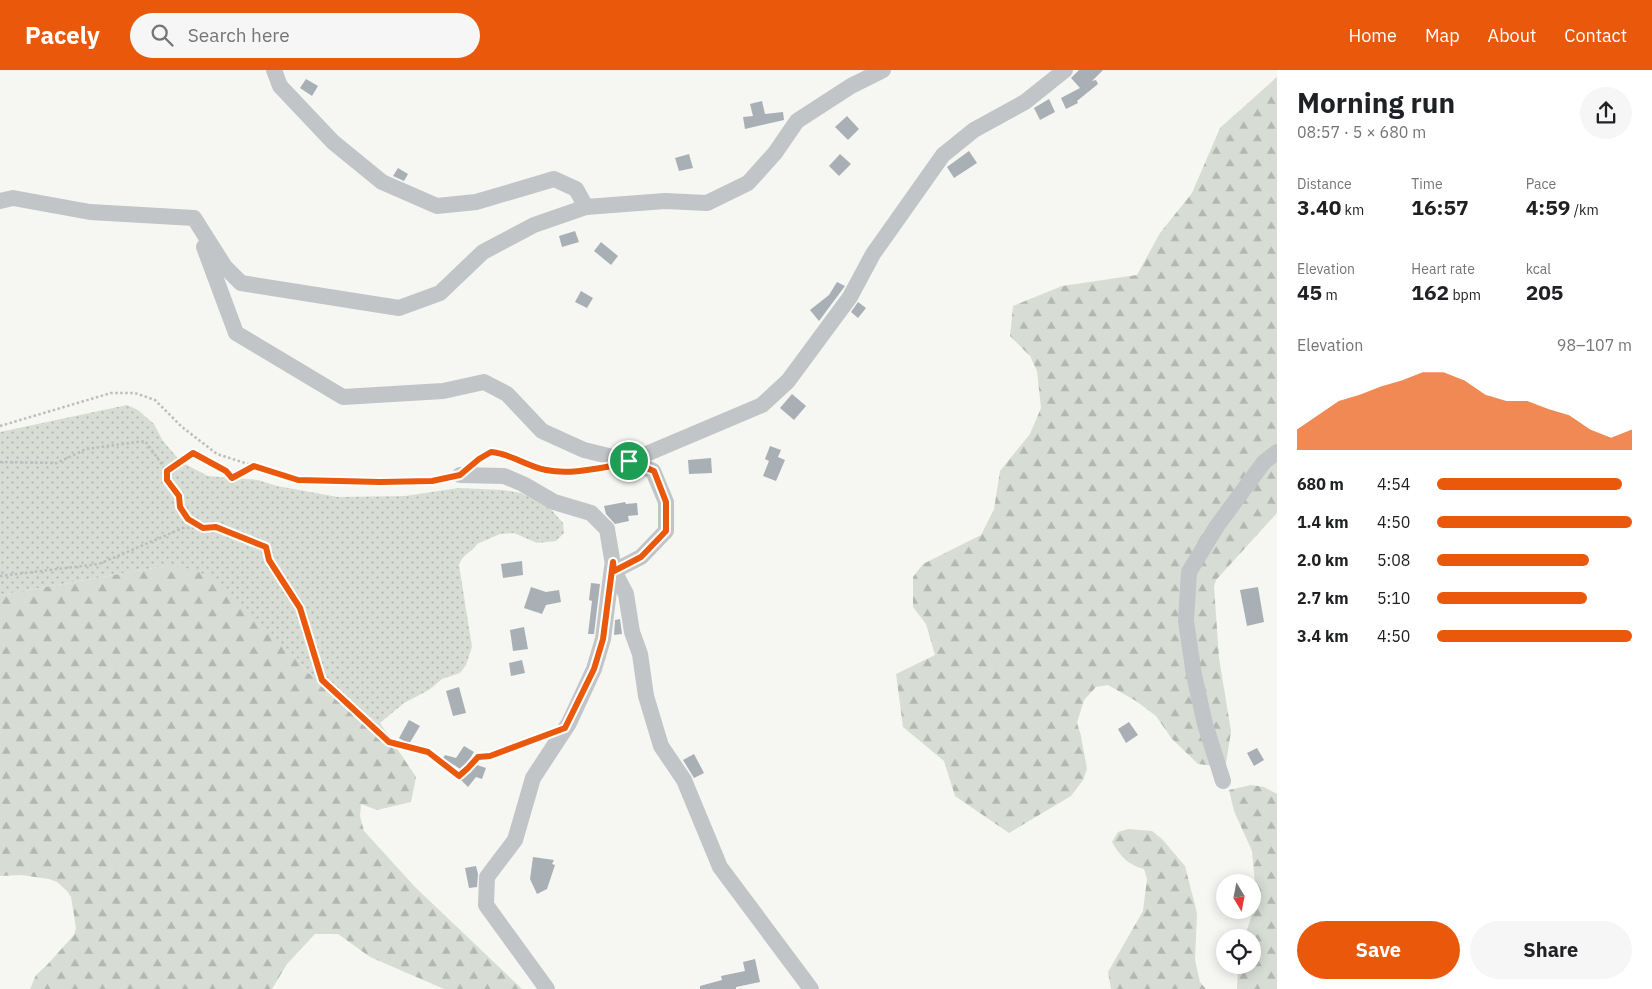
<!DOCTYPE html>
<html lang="en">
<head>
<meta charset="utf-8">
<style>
	body { margin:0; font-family:"IBM Plex Sans",sans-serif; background:#f6f6f6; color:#202124; height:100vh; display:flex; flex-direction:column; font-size:19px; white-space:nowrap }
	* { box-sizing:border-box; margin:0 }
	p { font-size:16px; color:#757577 }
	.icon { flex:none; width:28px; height:28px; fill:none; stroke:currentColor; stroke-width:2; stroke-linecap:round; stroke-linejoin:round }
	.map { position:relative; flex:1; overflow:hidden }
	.sheet { display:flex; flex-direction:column; background:#fff; width:375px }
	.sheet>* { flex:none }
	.needle { width:32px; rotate:170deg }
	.tools { position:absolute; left:1216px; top:804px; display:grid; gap:10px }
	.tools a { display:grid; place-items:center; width:45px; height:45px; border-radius:50%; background:#fff; box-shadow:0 2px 12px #0003; font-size:25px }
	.pin { position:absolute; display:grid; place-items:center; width:42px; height:42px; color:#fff; margin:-21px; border:2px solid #fff; border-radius:50%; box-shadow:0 1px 5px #0007 }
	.round { display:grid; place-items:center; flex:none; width:52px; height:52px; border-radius:26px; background:#f6f6f6 }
	.head { display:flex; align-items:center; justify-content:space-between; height:85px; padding:0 20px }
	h1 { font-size:28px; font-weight:700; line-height:38px }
	.stats { display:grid; grid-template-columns:repeat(3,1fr); gap:8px; height:85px; padding:5px 20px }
	.stats div { display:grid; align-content:center }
	.stats b { font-size:21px; font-weight:700 }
	.stats small { font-size:14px; font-weight:400 }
	.stats p { font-size:14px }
	.chart { height:140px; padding:10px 20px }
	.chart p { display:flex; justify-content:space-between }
	.chart svg { width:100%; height:90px; margin-top:5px; fill:#ea580c; opacity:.7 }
	.cta { display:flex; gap:10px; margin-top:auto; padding:10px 20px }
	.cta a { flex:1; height:58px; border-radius:30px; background:#ea580c; color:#fff; font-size:20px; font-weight:700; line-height:58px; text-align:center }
	.cta a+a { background:#f6f6f6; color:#202124 }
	ul { padding:0 20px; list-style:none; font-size:16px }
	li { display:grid; grid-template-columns:80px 60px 1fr; align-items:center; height:38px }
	li i { height:12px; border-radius:6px; background:#ea580c }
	header { display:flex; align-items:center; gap:30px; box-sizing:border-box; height:70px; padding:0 25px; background:#ea580c; color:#fff }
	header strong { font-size:24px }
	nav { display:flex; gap:28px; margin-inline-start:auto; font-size:18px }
	.search { width:350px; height:45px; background:#f6f6f6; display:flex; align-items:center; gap:12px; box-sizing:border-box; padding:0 18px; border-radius:28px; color:#757577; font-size:19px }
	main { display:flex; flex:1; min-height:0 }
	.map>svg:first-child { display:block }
	.grass { fill:url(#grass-dots) }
	.forest { fill:url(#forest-firs) }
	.building { fill:#a8b0b5 }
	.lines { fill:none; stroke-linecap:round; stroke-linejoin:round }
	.path { stroke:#bbbdbf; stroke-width:2.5; stroke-dasharray:2.5 2.5; stroke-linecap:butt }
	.minor { stroke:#c1c5c8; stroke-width:16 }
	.route-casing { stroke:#fff; stroke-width:10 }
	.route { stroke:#ea580c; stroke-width:6 }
</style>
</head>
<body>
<header>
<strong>Pacely</strong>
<div class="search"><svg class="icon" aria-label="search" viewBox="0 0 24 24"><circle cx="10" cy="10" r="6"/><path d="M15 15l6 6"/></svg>Search here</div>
<nav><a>Home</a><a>Map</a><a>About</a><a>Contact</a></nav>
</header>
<main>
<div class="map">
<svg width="1277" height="919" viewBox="0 0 1277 919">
	<defs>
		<pattern id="grass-dots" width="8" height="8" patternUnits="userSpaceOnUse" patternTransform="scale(1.25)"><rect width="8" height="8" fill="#d7ddd4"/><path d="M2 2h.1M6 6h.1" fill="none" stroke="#b2b8b1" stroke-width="1.8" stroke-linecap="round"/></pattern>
		<pattern id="forest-firs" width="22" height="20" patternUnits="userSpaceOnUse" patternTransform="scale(1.25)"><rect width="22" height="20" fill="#d7ddd4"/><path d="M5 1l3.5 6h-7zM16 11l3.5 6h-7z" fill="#b2b8b1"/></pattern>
	</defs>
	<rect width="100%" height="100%" fill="#f6f6f3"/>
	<path class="grass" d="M127,335l11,5 16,14 9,17 18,21 27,14 50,4 19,6 61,11 67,-1 54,-8 44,2 18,3 27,13 15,17 1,10 -8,8 -19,2 -23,-10 -14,1 -23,10c-6,10 -13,8 -18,21l13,82 -6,18 -6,8 -18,6 -13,11 -25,13 -24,20 -53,-28 -5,-15 -14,-7 -12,-16 -131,-91 -165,29v-163z"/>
	<g class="forest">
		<path d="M1277,7v436l-61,67 -2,6 5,72 12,73 -5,33 -11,2 -17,-2 -26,-25 -16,-23 -20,-15 -28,-16 -12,2 -12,13 -7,23 4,13 6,33 -4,11 -12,16 -62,37 -54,-37 -11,-35 -41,-34 -7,-53 39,-19 -9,-31 -13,-17v-30l10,-13 58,-29 13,-26 6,-38 30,-37 11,-26 -4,-37 -7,-15 -20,-20 3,-30 49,-20 75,-11 23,-42 32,-40 28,-65z"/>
		<path d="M165,496c20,0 32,4 50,14l81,77 12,16 14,7 5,15 53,28 36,54 -5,25 -34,8 -16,-6 -1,12 4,15 51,56 107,102h-78l-74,-32 -32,-23h-23l-28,30 -15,25h-242l6,-14 11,-10 27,-30 2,-7 -5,-31 -4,-6 -10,-9 -8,-3 -28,-4 -21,1v-281z"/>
		<path d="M1251,715l13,2 13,7v195h-40l1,-24h14v-27l-7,-1 6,-20 4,-33 -3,-33 -18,-40 -5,-21z"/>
		<path d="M1129,759l23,2 10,8 23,27 12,47 -2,47 5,22 6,7h-95l-3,-17 35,-61 4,-32 -3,-10c-15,-3 -25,-14 -32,-27l6,-10z"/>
	</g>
	<g class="building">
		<path d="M1079,0h24l-11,11 4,-1 2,4 -21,17 1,2 -12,6 -5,-11 19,-10 -9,-10z"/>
		<path d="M306,9l12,7 -6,10 -12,-8z"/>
		<path d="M1049,29l6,13 -15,8 -6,-12z"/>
		<path d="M762,31l3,13 18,-2 1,8 -39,9 -2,-12 10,-1 -3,-12z"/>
		<path d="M847,46l12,13 -11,11 -13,-13z"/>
		<path d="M969,81l8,12 -23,15 -7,-11z"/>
		<path d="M689,84l4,14 -14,3 -4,-13z"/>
		<path d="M840,84l11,10 -12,12 -10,-10z"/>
		<path d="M398,98l10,6 -4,7 -11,-5z"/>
		<path d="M575,161l4,11 -17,5 -3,-11z"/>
		<path d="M601,172l17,14 -7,9 -17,-14z"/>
		<path d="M837,212l8,4 -26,35 -9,-11 19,-15z"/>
		<path d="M581,221l12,7 -6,10 -12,-6z"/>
		<path d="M858,232l8,6 -8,10 -7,-6z"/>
		<path d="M792,324l14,12 -12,14 -14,-12z"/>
		<path d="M770,376l11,4 -3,7 7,3 -9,21 -13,-5 6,-15 -4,-2z"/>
		<path d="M711,388l1,15 -23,1 -1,-14z"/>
		<path d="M625,432l1,2 11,-1 1,12 -10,1 1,5 -14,3 -9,-10 -2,-8z"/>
		<path d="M522,491l1,14 -20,3 -2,-14z"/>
		<path d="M591,513l9,1 -6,50h-6l4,-33 -3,-1z"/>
		<path d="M531,517l15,5 13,-2 2,12 -15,3 -4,9 -18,-6z"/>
		<path d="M1258,517l6,35 -17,4 -7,-36z"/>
		<path d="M620,549l2,15 -8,1 1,-15z"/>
		<path d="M524,557l4,22 -15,2 -3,-21z"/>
		<path d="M522,590l3,13 -14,3 -2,-13z"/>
		<path d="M459,617l7,26 -13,3 -7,-25z"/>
		<path d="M409,650l11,6 -11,18 -10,-6z"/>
		<path d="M1129,652l9,13 -12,8 -8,-14z"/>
		<path d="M464,676l10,6 -6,10 18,6 -4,11 -6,-2 -8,10 -8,-8 5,-7 -22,-14 2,-3 11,3z"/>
		<path d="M1257,678l7,12 -10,6 -7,-13z"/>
		<path d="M694,684l10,19 -10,5 -11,-18z"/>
		<path d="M533,787l21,3 -2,4 3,1 -8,24 -10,5 -7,-15z"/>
		<path d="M476,796l2,8 -1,13 -8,1 -4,-20z"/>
		<path d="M755,889l5,23 -24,5v2h-36v-3l22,-6 -1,-4 24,-5 -2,-9z"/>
	</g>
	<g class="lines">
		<g class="path">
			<path d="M0,356l111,-33h24l20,7 27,27 35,27 81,26 82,2 52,-1 13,-3"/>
			<path d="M478,390l13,-8 12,1 42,17 37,1 12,-2"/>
			<path d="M0,392l57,1 29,-14 59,-8 22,30v9l12,16 1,11 8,12 13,8"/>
			<path d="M167,401l26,-18 33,18 6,7 22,-12"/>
			<path d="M0,506l99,-12 84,-36 33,-1 50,20 3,13 31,48 22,72 67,62 39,9 31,25 10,-8 9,-11 12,-1 51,-19"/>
		</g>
		<g class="minor">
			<path d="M0,131l13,-3 77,14 104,6 31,49 16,16 158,25 41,-15 43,-41 51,-27 52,-18 -10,-18 -22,-10 -78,23 -39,4 -55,-24 -49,-40 -53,-56 -6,-16"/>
			<path d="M586,137l79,-6 42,2 41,-20 27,-30 22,-32 54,-35 32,-16"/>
			<path d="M204,177l32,86 107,64 100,-6 41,-9 23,12 35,37 42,19 45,11 24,10 13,31v29l-25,26 -27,14"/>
			<path d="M625,393l137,-58 26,-24 62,-84 23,-43 70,-99 31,-25 51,-28 40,-32"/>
			<path d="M460,405l44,1 19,8 31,18 37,11 16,16 7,42 12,23 6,38 8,22 6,42 15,50 23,34 36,87 91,122"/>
			<path d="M1223,711l-18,-57 -11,-49 -8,-54 3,-49 28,-46 47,-64 13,-10"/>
			<path d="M547,919l-61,-84 1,-28 28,-37 18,-62 36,-55 25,-54 9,-30 9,-72"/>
		</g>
	</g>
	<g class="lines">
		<defs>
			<path id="route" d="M491,382c21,2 35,14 55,18 25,5 52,-2 77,-6l6,-3 25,10 12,31v29l-25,26 -27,14 -1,-9 -10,77 -9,30 -29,59 -75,28 -12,1 -10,11 -9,8 -31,-24 -39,-10 -67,-62 -22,-72 -31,-48 -3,-13 -50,-20 -13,1 -15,-9 -8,-12 -1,-11 -12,-16v-9l26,-18 33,18 6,7 22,-12 44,14 82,2 52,-1 28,-6 19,-16z"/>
		</defs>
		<use href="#route" class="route-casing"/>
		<use href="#route" class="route"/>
	</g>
</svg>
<div class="tools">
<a><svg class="needle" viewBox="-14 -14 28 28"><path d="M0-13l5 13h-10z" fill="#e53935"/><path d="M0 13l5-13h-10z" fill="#757577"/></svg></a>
<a><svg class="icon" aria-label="locate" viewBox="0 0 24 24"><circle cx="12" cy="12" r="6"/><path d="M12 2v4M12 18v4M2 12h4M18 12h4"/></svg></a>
</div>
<div class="pin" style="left:629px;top:391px;background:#1e9e55"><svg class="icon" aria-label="arrive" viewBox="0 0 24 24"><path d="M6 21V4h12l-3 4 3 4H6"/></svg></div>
</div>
<section class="sheet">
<div class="head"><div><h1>Morning run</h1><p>08:57 · 5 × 680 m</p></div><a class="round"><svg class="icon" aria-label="share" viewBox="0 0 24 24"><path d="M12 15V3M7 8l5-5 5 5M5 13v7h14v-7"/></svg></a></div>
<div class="stats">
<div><p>Distance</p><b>3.40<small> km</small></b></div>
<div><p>Time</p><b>16:57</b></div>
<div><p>Pace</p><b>4:59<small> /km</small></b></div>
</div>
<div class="stats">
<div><p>Elevation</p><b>45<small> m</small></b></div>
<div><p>Heart rate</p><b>162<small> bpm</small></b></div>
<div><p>kcal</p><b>205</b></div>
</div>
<div class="chart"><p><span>Elevation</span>98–107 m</p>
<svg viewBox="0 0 160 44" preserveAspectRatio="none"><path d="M0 44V34L10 27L20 20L30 17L40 13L50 10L60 6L70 6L80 10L90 17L100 20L110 20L120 24L130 27L140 34L150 38L160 34V44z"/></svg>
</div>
<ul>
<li><b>680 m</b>4:54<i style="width:95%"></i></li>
<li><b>1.4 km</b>4:50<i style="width:100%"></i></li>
<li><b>2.0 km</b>5:08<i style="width:78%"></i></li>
<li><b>2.7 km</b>5:10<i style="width:77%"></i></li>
<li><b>3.4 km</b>4:50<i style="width:100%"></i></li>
</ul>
<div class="cta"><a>Save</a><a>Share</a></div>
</section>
</main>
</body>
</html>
